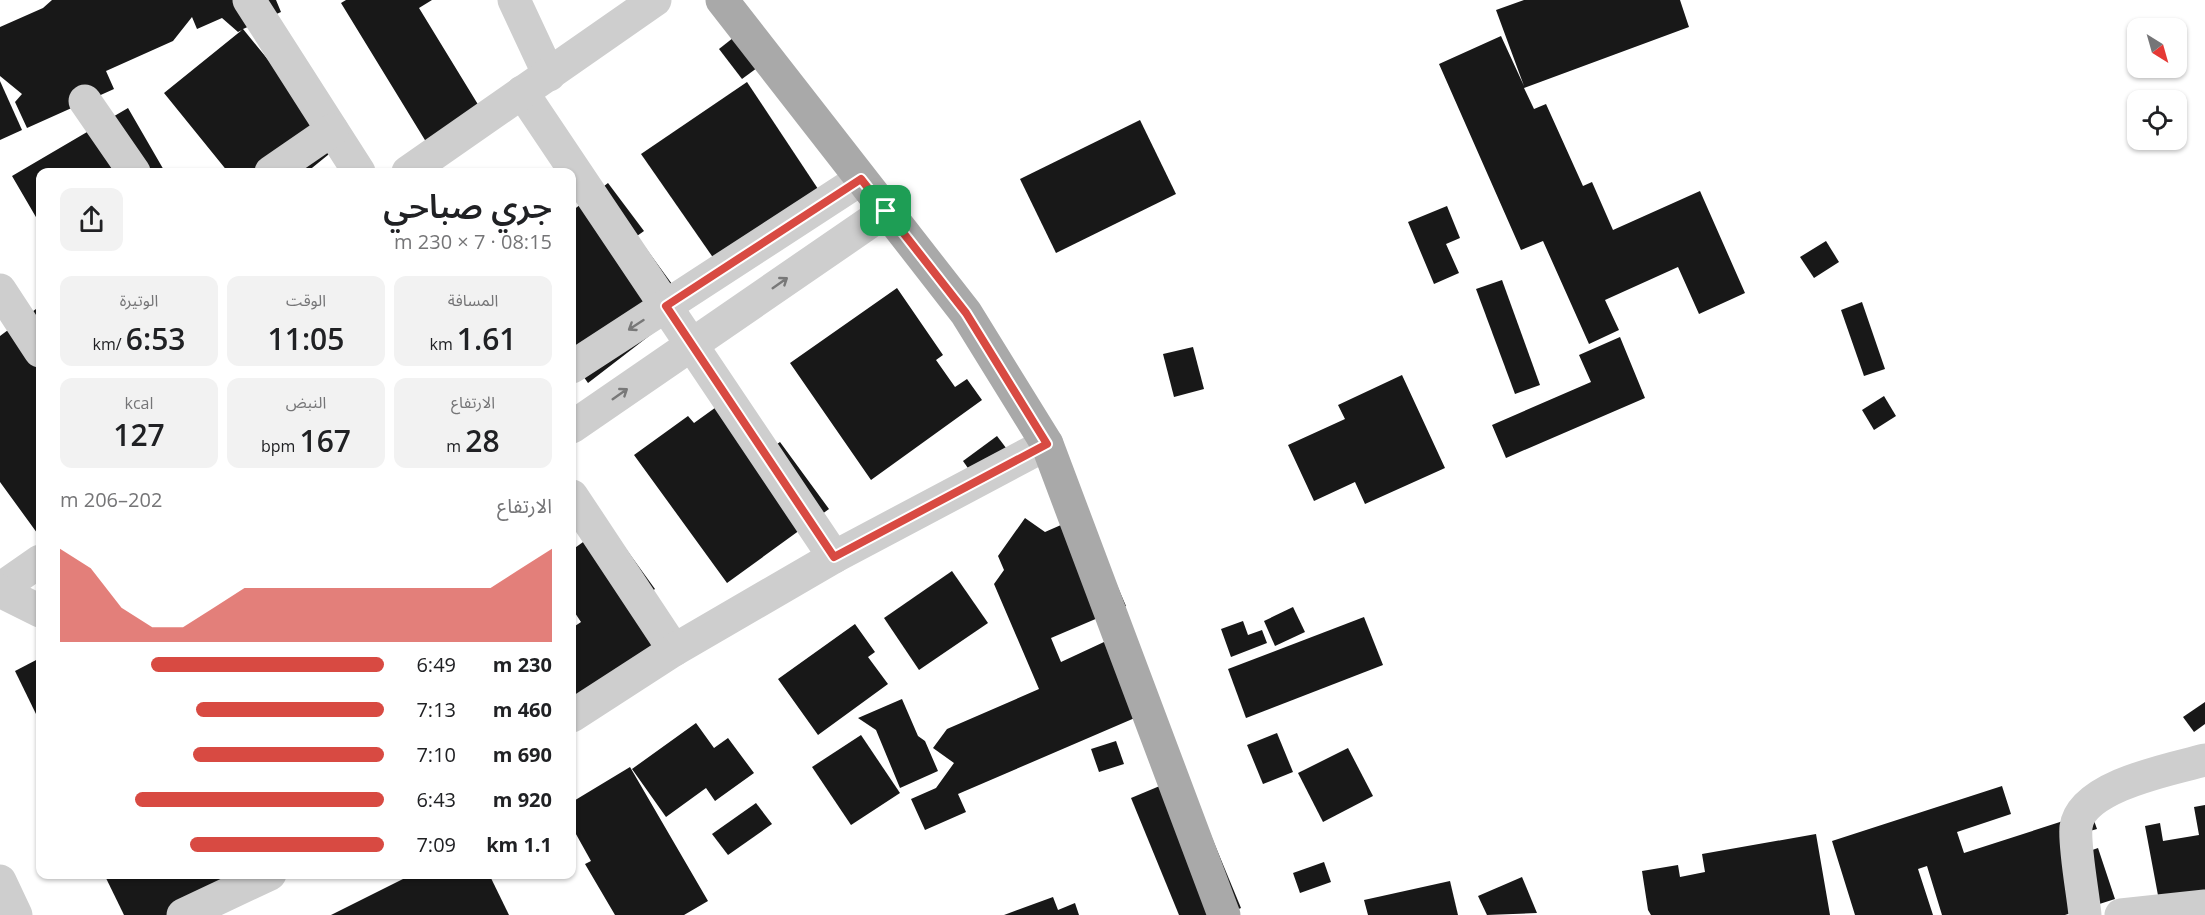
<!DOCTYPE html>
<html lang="ar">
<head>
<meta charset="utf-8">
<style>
	body { margin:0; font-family:"Open Sans","Noto Sans Arabic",sans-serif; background:#f2f2f2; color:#202124; direction:rtl; height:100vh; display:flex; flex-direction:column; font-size:22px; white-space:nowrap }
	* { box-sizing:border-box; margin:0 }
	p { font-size:20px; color:#757577 }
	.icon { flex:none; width:33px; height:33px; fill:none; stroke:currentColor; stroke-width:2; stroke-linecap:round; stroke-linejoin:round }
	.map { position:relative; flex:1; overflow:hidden; direction:ltr }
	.side { position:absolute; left:36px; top:168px; width:540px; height:711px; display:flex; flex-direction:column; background:#fff; border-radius:12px; box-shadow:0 2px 4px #0004; direction:rtl }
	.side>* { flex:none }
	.needle { width:39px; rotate:143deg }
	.buttons { position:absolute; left:2127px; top:18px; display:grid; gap:12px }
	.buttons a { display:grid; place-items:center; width:60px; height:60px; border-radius:12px; background:#fff; box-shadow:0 2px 4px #0004; font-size:30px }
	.pin { position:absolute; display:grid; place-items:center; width:51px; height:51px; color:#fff; margin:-26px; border-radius:12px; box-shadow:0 3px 9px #0006 }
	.round { display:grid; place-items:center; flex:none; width:63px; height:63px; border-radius:12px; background:#f2f2f2 }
	.overview { display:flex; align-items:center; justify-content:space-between; height:102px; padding:0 24px }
	h1 { font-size:33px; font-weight:600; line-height:45px }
	.stats { display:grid; grid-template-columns:repeat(3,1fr); gap:9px; height:102px; padding:6px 24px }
	.stats div { display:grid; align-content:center; border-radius:12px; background:#f2f2f2; text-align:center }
	.stats b { font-size:30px; font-weight:600 }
	.stats small { font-size:16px; font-weight:400 }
	.stats p { font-size:16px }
	.chart { height:168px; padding:12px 24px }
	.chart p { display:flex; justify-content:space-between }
	.chart svg { width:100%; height:108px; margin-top:6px; fill:#d84a42; opacity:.7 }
	ul { padding:0 24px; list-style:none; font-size:20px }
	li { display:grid; grid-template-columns:96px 72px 1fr; align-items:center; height:45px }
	li i { height:15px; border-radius:8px; background:#d84a42 }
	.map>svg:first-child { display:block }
	.building { fill:#181818 }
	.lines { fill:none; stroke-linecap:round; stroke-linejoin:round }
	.street { stroke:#cecece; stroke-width:33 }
	.primary { stroke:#a9a9a9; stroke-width:33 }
	.oneway { stroke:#787878 }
	.route-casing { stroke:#fff; stroke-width:12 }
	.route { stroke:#d84a42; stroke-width:8 }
</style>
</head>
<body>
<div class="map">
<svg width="2205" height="915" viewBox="0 0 2205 915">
	<rect width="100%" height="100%" fill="#fff"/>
	<g class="building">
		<path d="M52,0h224l5,12 -38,17 31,38 76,70 -43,35h-79l-64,-79 78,-63 -4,2 -16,-14 -25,11 -5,-12 -19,24 -67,30 8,18 -87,39 -12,-26 7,-8 -22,-18v-49l43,-19z"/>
		<path d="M346,0h86l-13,8 74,121 -54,34 -98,-160z"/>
		<path d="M1524,0h156l9,27 -165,61 10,21 12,-5 37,82 9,-4 21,48 87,-39 45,102 -46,21 -21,-47 -73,33 14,30 -30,14 -46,-103 -22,9 -82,-186 62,-28 23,50 -28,-76z"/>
		<path d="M738,34l23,31 -19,14 -23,-30z"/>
		<path d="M0,81l22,49 -22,10z"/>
		<path d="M747,82l87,131 -104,69 -89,-128z"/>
		<path d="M128,108l37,64h-125v52l-28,-48z"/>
		<path d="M1140,120l36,74 -120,59 -36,-74z"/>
		<path d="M608,183l36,48 -7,5 51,70 -100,77 -16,-23v-149z"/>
		<path d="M1447,206l13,32 -14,6 13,29 -25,11 -26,-62z"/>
		<path d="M1826,241l13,21 -25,16 -14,-21z"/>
		<path d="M1502,280l38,105 -25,9 -39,-105z"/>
		<path d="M897,288l46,67 -7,5 19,27 12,-8 15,21 -111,80 -81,-117z"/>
		<path d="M1862,302l23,67 -21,7 -23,-66z"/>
		<path d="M40,306l-1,103 1,128 -40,-55v-146z"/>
		<path d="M1620,337l25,61 -139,60 -14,-33 99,-43 -12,-27z"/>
		<path d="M1193,347l11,42 -30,8 -11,-43z"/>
		<path d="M1402,375l43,93 -80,36 -10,-22 -41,19 -26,-56 57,-26 -7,-14z"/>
		<path d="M737,392l22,65 21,-15 49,67 -102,74 -93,-128 54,-39 6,7z"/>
		<path d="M1884,396l12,20 -22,14 -12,-20z"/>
		<path d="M997,436l22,29 -35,26 -21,-30z"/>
		<path d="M1086,514l40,92 -75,32 10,24 58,-27 32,76 -193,83 8,18 -41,18 -14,-31 25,-11 18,-25 -21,-15 14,-19 92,-40 -45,-105 10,-14 -6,-14 27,-38 20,14z"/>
		<path d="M608,524l47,65 -26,18 51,38 -108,61v-78l9,-6 -6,-9 -3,3v-66z"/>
		<path d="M952,571l36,52 -69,47 -35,-52z"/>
		<path d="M1293,607l12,25 -30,14 -11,-25z"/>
		<path d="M1364,617l19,48 -137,53 -18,-49z"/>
		<path d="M1243,621l5,14 14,-5 5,13 -36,14 -10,-28z"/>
		<path d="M855,624l20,28 -7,5 20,27 -70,51 -40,-56z"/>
		<path d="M40,658v54l-4,2 -21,-43z"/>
		<path d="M902,699l16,37 7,5 13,30 -38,17 -24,-58 -18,-12z"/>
		<path d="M2205,702v22l-11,8 -11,-15z"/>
		<path d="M696,723l18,25 14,-10 26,35 -39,28 -9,-13 -40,29 -34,-48z"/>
		<path d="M1277,733l16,39 -30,12 -16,-39z"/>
		<path d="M861,735l39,58 -49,32 -39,-58z"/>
		<path d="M1116,741l8,23 -25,8 -8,-23z"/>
		<path d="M1348,748l25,48 -50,26 -25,-49z"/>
		<path d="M630,767l78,134 -24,14h-69l-30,-51 6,-3 -19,-34v-25z"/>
		<path d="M1186,775l55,133 -16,7h-46l-48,-117z"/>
		<path d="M2002,786l9,28 -54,18 7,21 127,-41 6,17 -25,7 6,19 20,-7 17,51 -50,16h-123l-15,-49 -9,3 15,46h-78l-23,-74z"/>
		<path d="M756,803l16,21 -44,31 -16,-21z"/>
		<path d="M2205,805v92l-45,9 -15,-80 15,-3 3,18 36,-6 -5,-28z"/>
		<path d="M1816,834l14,81h-179l-3,-5 -6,-39 36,-6 2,12 25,-5 -3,-18z"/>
		<path d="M1324,862l7,20 -31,11 -7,-20z"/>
		<path d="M104,874h171l-81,41h-70z"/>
		<path d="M413,874h76l20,41h-178z"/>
		<path d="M1522,877l15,36 -50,2 -9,-19z"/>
		<path d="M1450,881l8,34h-90l-4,-15z"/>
		<path d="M1053,897l5,13 17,-7 4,12h-75z"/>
	</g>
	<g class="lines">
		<g class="street">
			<path d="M249,0l110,172"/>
			<path d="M514,0l35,75"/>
			<path d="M522,92l312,465"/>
			<path d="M85,101l49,71"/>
			<path d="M271,172l61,-42"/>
			<path d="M408,172l247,-172"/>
			<path d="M0,290l40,61"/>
			<path d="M572,367l289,-188"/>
			<path d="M572,427l314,-216"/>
			<path d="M572,496l102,154"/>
			<path d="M0,589l40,-28"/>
			<path d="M0,591l40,20"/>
			<path d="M572,716l102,-66 160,-93 213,-113"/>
			<path d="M0,881l16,34"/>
			<path d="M183,915l87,-41"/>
			<path d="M2085,915c-2,-22 -11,-68 -9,-88 5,-41 95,-58 129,-67"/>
			<path d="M2121,915l84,-9"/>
		</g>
		<path class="primary" d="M722,0l244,313 81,131 177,471"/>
	</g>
	<defs><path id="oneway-shaft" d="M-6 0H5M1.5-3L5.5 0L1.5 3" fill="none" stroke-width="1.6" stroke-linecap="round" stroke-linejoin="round" transform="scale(1.5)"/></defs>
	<g class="oneway">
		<use href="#oneway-shaft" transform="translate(780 283) rotate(-35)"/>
		<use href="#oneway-shaft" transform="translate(636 325) rotate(147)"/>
		<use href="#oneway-shaft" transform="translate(620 394) rotate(-35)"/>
	</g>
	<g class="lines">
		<defs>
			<path id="route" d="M861,179l105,134 81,131 -213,113 -168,-251z"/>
		</defs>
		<use href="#route" class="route-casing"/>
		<use href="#route" class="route"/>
	</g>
</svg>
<div class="buttons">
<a><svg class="needle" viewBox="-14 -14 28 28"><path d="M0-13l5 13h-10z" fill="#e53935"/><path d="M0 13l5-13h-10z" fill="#757577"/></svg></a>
<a><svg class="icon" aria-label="locate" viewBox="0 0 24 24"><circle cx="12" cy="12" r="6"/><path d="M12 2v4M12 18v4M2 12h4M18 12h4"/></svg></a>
</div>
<div class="pin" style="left:886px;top:211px;background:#1e9e55"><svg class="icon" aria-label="arrive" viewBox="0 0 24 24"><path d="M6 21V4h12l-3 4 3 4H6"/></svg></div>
<section class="side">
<div class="overview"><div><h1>جري صباحي</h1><p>08:15 · 7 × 230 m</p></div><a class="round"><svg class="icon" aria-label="share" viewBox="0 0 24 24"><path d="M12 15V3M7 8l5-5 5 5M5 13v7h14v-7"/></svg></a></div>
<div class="stats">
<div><p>المسافة</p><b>1.61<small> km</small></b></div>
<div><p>الوقت</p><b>11:05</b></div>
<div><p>الوتيرة</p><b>6:53<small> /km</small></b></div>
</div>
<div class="stats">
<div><p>الارتفاع</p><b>28<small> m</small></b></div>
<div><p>النبض</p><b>167<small> bpm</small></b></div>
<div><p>kcal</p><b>127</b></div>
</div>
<div class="chart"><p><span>الارتفاع</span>202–206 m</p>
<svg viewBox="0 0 160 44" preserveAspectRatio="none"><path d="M0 44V6L10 14L20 30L30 38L40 38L50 30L60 22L70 22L80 22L90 22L100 22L110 22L120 22L130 22L140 22L150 14L160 6V44z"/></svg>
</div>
<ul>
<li><b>230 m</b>6:49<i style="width:72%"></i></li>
<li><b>460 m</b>7:13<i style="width:58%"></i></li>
<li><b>690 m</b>7:10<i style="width:59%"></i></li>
<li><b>920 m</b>6:43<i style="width:77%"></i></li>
<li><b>1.1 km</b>7:09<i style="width:60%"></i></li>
</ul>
</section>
</div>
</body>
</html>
